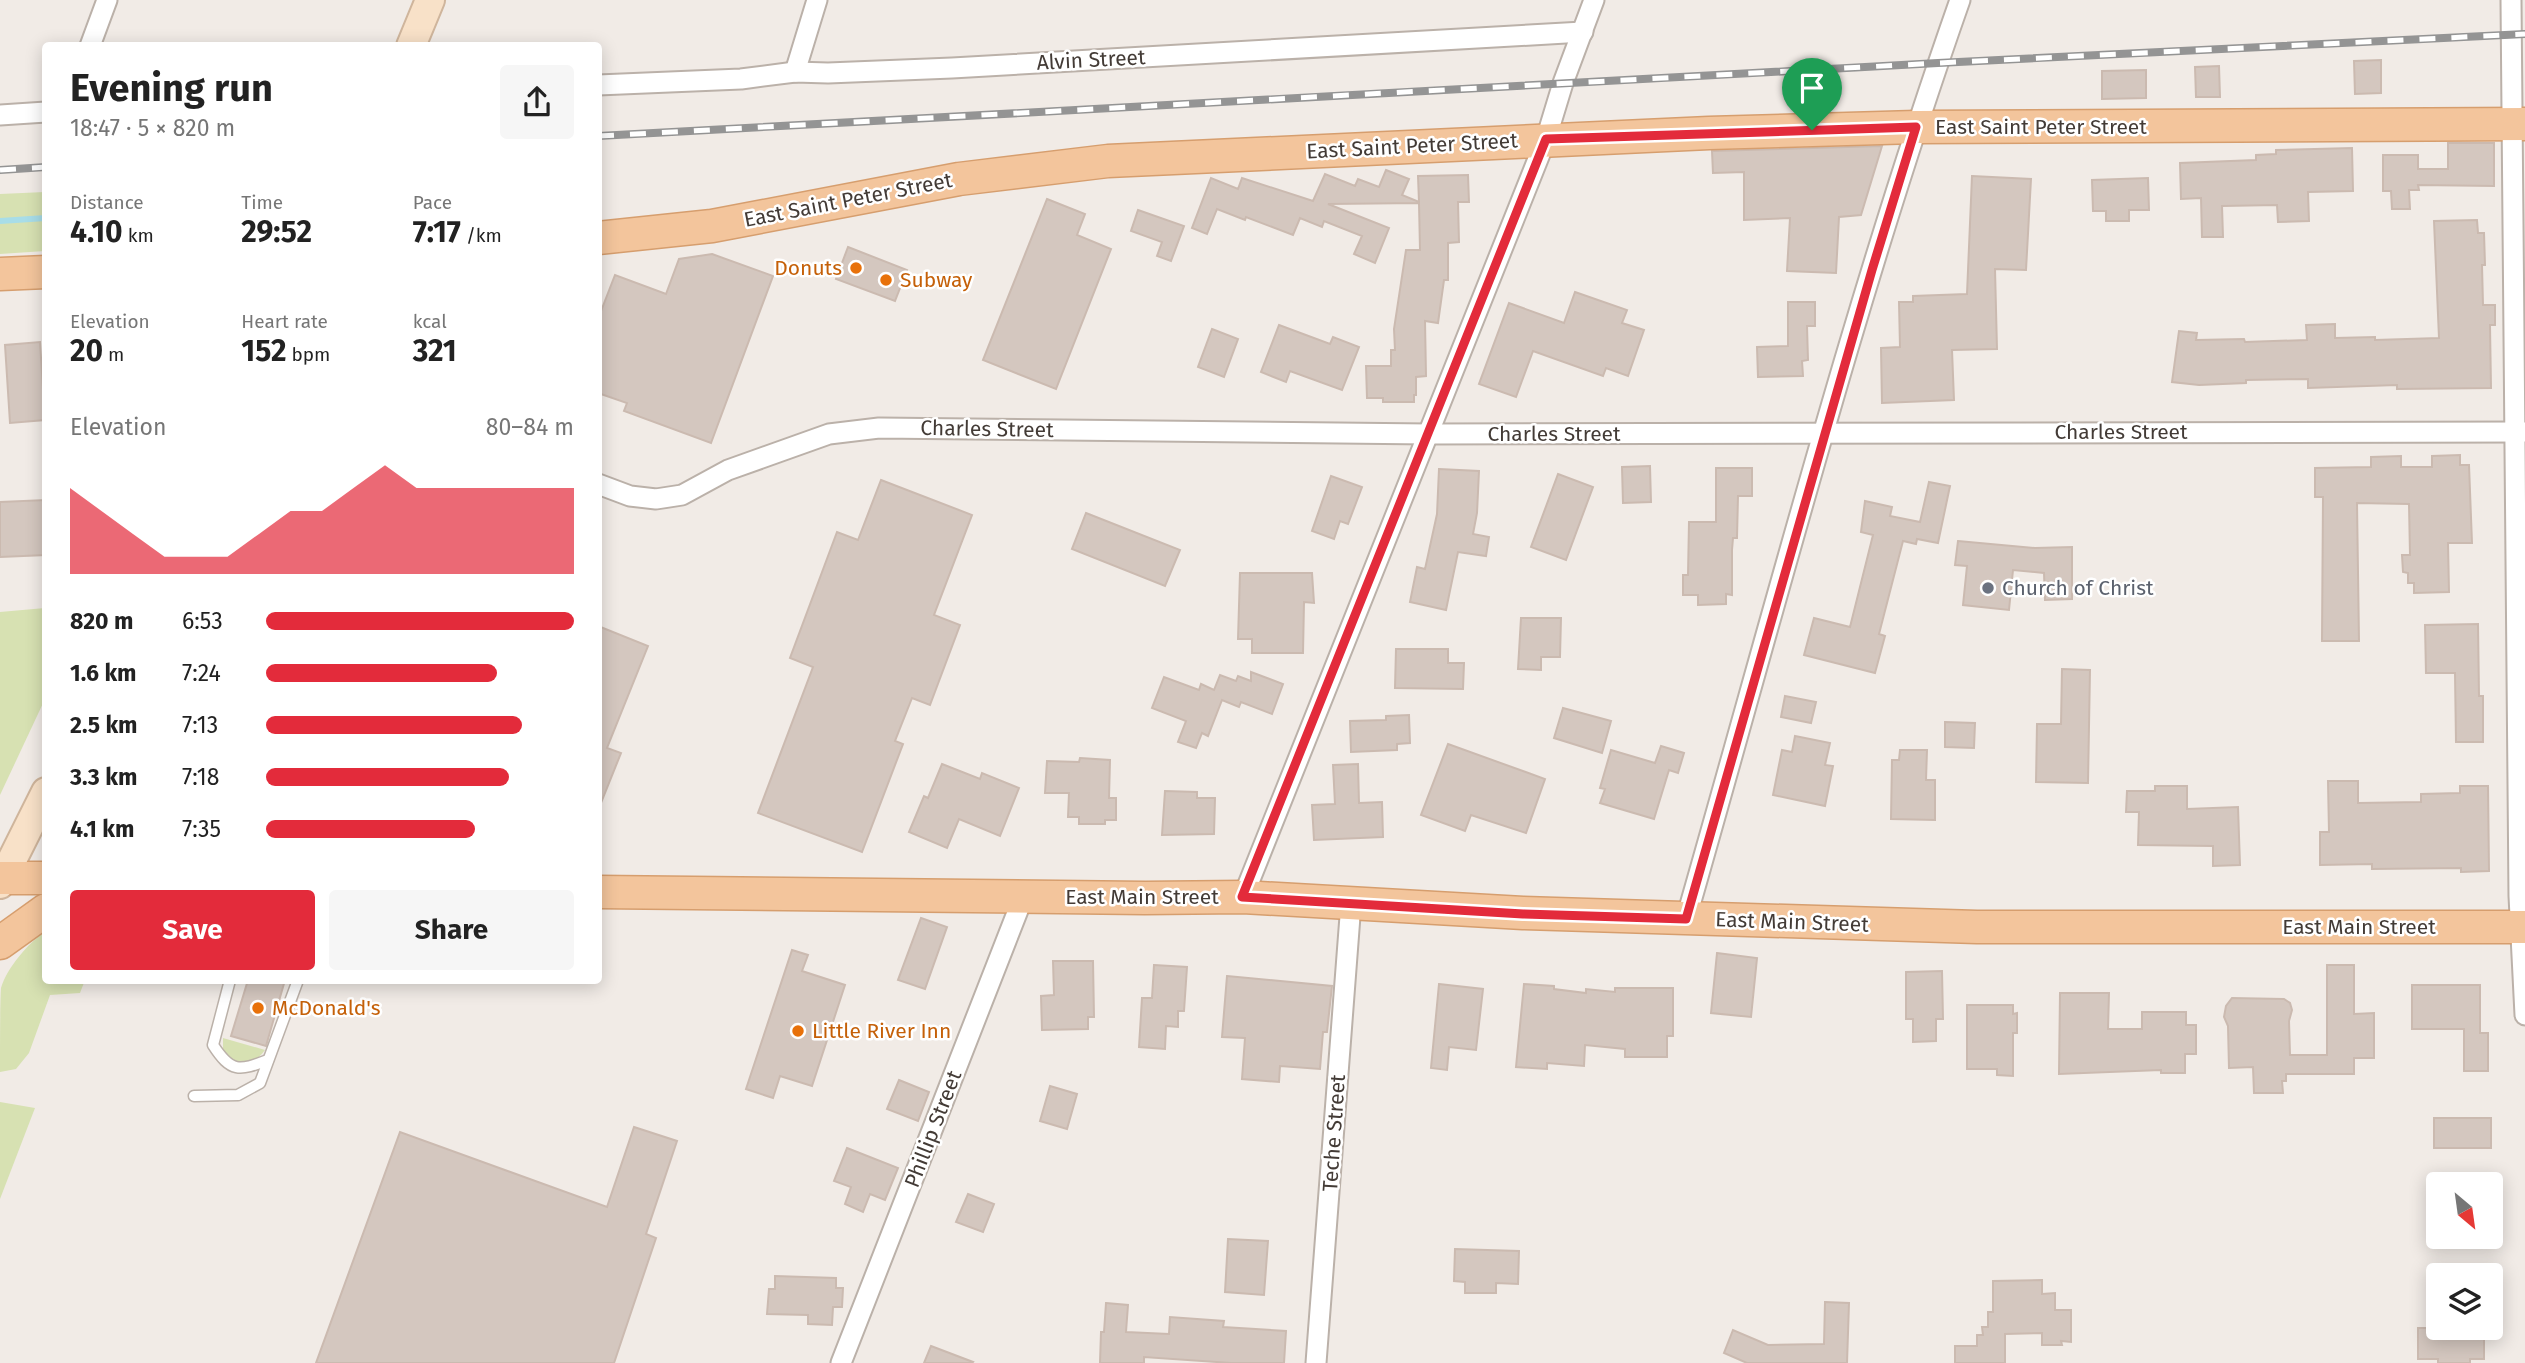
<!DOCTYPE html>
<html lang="en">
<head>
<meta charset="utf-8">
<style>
	body { margin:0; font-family:"Fira Sans",sans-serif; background:#f6f6f6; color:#222; height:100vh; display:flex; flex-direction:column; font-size:26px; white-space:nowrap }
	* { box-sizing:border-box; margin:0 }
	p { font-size:23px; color:#767676 }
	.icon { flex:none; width:38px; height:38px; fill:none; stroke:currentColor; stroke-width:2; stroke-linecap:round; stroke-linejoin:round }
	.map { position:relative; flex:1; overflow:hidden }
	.details { position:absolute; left:42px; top:42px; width:560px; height:942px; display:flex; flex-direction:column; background:#fff; border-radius:7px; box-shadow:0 4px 18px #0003 }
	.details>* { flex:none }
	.needle { width:46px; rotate:151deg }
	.controls { position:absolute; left:2426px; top:1172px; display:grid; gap:14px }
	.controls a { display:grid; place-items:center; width:77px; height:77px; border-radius:7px; background:#fff; box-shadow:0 4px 18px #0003; font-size:35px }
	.pin { position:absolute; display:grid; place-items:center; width:60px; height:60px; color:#fff; margin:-72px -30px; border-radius:50% 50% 50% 0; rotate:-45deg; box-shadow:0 0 7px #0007 }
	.pin .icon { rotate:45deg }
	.round { display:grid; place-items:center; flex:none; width:74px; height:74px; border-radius:7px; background:#f6f6f6 }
	.head { display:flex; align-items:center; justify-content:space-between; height:119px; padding:0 28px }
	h1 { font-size:38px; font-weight:700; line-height:52px }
	.stats { display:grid; grid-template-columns:repeat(3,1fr); gap:10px; height:119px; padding:7px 28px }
	.stats div { display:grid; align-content:center }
	.stats b { font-size:30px; font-weight:700 }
	.stats small { font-size:19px; font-weight:400 }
	.stats p { font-size:19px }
	.chart { height:196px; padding:14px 28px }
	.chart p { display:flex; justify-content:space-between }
	.chart svg { width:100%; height:126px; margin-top:7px; fill:#e32b3b; opacity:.7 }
	.button { display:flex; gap:14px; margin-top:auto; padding:14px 28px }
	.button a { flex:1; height:80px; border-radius:7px; background:#e32b3b; color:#fff; font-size:28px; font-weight:700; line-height:80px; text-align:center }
	.button a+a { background:#f6f6f6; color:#222 }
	ul { padding:0 28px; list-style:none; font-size:23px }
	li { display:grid; grid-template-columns:112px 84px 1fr; align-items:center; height:52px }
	li i { height:18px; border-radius:9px; background:#e32b3b }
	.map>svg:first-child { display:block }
	.green { fill:#d7e1b2 }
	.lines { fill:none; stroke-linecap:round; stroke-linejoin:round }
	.stream { stroke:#a8dde8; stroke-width:6 }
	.building { fill:#d4c7bf; stroke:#cbbab0; stroke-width:2 }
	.lane-casing { stroke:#bbb1a9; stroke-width:13 }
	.street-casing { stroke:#bbb1a9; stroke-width:23 }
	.secondary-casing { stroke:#cfb59c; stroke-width:32 }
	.primary-casing { stroke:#d69e6e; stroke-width:35 }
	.lane { stroke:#fff; stroke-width:10 }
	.street { stroke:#fff; stroke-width:19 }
	.secondary { stroke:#f8e1c8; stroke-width:28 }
	.primary { stroke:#f3c59c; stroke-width:32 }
	.rail-casing { stroke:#949494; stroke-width:8 }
	.rail { stroke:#fff; stroke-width:5; stroke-dasharray:16; stroke-linecap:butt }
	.route-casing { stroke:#fff; stroke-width:14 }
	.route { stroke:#e32b3b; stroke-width:9 }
	.food-dot { fill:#e8710a; stroke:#fff; stroke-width:2.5 }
	.worship-dot { fill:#6b7280; stroke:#fff; stroke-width:2.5 }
	.labels { text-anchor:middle; stroke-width:5; stroke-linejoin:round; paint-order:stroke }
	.street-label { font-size:21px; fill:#433b36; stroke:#fff }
	.food-label { font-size:21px; fill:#c56008; stroke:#fff; text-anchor:start }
	.worship-label { font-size:21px; fill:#5b616d; stroke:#fff; text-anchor:start }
</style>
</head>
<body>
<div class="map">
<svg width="2525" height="1363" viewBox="0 0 2525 1363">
	<rect width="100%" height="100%" fill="#f1ebe6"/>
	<g class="green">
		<path d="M45,192v59l-45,3v-60z"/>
		<path d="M45,608v91l-45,96v-183z"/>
		<path d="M45,932l1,48h39l-5,13 -30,2 -21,58 -13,16 -16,3c0,-18 0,-69 1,-84 6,-20 27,-45 44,-56z"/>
		<path d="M223,1038l42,12c-11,14 -19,15 -36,9l-6,-10z"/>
		<path d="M0,1102l35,6 -35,91z"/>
	</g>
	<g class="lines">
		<path class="stream" d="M0,221l46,-3"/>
	</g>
	<g class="building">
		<path d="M2381,60v33l-26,1 -1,-33z"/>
		<path d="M2219,66l1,31h-24l-1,-30z"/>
		<path d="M2146,70v28l-44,1v-28z"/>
		<path d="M2448,143h46v43l-76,-1 1,5h-10l1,19h-18l-1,-18h-8v-36h35v14h30z"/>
		<path d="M1882,146l-21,69 -22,2 -3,56 -49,-2 3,-53 -46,2v-48l-31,1 -1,-22z"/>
		<path d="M2352,148l1,43 -45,1 1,29 -31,1 -1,-17 -55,1 1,31h-21l-1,-39 -20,1 -1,-36 76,-3v-5l20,-1v-4z"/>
		<path d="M1386,170l23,9 -7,16 17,7 -1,-26 50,-1 1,27h-11l1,40 -11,1v37h-4l-6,43 -13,-2 1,55 -10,1v18h-2v7h-31v-4h-16l-1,-32h25v-16h4l-1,-21 12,-79h14l-1,-47 -91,1 61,24 -14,35 -21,-9 8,-18 -38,-15 -2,6 -22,-9 -7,17 -47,-18 -1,3 -28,-11 -10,25 -15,-6 19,-50 27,11 4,-11 71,23 12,-27 30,12 3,-7 21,8z"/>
		<path d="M1972,176l59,3 -5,91 -31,-1 2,80 -45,1 2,50 -72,3 -1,-55 19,-1 -1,-45h14v-6l54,-2z"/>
		<path d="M2148,178l1,32h-20v11h-23v-10h-13l-1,-31z"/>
		<path d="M1047,199l38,15 -8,21 34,14 -55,140 -73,-29z"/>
		<path d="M1138,210l46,16 -13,35 -14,-5 5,-14 -31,-11z"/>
		<path d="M2477,220l1,13h6l1,32h-3l1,40h12v20h-5l1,63 -94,1v-4l-89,3v-9l-62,1v3l-47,2 -27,-3 7,-51 18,2 -1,7 48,-1 1,3 62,-2 -1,-15 29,-1v14l40,-1v3l64,-2 -5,-117z"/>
		<path d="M848,247l59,23 -12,31 -59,-22z"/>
		<path d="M712,254l61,22 -62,167 -87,-32 3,-8 -29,-10v-74l17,-44 51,19 13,-35z"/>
		<path d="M1575,292l52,18 -5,13 22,7 -16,46 -22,-8 -3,8 -70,-25 -17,46 -37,-13 30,-81 55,20z"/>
		<path d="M1788,302h27v24h-8l1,34 -6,1 1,15 -45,1 -1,-30 31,-1z"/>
		<path d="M1279,325l51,19 3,-7 26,10 -17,43 -52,-19 -4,11 -25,-10z"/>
		<path d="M1212,329l26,10 -14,38 -26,-10z"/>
		<path d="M40,342l5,78 -35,3 -5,-78z"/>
		<path d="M2460,455v10h9l3,78h-24l1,49 -35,1v-10h-6v-10l-5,-1 -1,-17h8l-1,-51 -52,-1 2,138h-37l1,-144h-8v-29l56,-1v-10l30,-1v11h31v-11z"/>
		<path d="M1650,466l1,36 -28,1 -1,-36z"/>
		<path d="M1716,468h36v28h-14l-1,42h-4l-1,12v45l-6,-1v10l-28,1v-10h-15v-20h5l1,-53h27z"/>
		<path d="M1439,469l40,2 -2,42 -4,21 16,3 -3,19 -28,-4 -12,58 -36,-8 7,-35 8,2 12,-55z"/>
		<path d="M1558,474l35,13 -27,73 -35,-13z"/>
		<path d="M1331,476l31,11 -14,37 -8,-3 -6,18 -22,-8z"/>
		<path d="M881,480l91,35 -38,100 26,10 -30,80 -18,-7 -17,43 8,3 -41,108 -104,-39 55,-146 -23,-9 47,-126 21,8z"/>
		<path d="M1929,482l21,4 -12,57 -21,-4 -1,5 -13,-3 -24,93 6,2 -10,37 -71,-18 10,-37 36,9 23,-92 -12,-3 4,-31 27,6 -2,9 30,6z"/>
		<path d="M46,500v55l-46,2v-55z"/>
		<path d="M1086,513l94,37 -15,36 -93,-37z"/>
		<path d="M1958,541l77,7 37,-1v52l-27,1 -1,-27 -31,-3 -4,40 -46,-5 4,-39 -12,-1z"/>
		<path d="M1240,573h72l2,30 -10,-1 -1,51h-51v-14h-14z"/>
		<path d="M1521,618h40l-1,39h-19v13l-23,-1z"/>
		<path d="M2478,624l1,72h4v46h-27l-1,-69h-29l-1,-48z"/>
		<path d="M598,626l50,20 -41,102 14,5 -22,55z"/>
		<path d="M1396,649h52v14h16l-1,26 -68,-1z"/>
		<path d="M2062,669l28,1 -2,113 -52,-1 1,-58h24z"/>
		<path d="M1251,672l32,12 -11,30 -31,-12 -2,5 -17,-7 -14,36 -6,-3 -6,15 -18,-6 8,-21 -34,-13 12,-31 35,13 2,-6 13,6 6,-15 16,6 2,-5 13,5z"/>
		<path d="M1785,696l31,6 -5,21 -30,-6z"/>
		<path d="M1563,708l48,13 -9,32 -48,-15z"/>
		<path d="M1409,715l1,28 -13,1v6l-46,2 -1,-31 36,-1v-4z"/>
		<path d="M1945,722l30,1 -1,25 -29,-1z"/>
		<path d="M1795,736l35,7 -5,22 8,1 -8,40 -52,-11 9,-45 10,2z"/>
		<path d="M1448,744l97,35 -19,54 -55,-18 -6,16 -44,-16z"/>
		<path d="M1661,746l23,7 -6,20 -9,-3 -15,49 -54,-16 5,-14 -5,-1 11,-38 44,13z"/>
		<path d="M1900,750h27l-1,30h9v40l-44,-1 1,-59h7z"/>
		<path d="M1080,758l30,2 -1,38h7v22h-11v4h-26v-7h-11l1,-24h-24l2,-32 32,1z"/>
		<path d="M942,764l38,15 2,-6 37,15 -19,48 -41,-17 -12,29 -38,-16 15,-36 4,2z"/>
		<path d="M1358,764l1,39 23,-1 1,35 -69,3 -2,-35 23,-1 -2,-39z"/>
		<path d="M2328,781h30v22l63,-1v-8l39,-1v-7h28l1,85 -28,1v-4l-89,1v-5l-52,1v-33h9z"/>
		<path d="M2155,786h32v23l51,-2 2,58 -27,1v-20l-75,-1 1,-33h-13l1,-21h28z"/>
		<path d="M1165,791l32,1v6h18l-1,36 -52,1z"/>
		<path d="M921,918l26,9 -22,62 -27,-9z"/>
		<path d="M792,950l16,5 -6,16 43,14 -33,101 -32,-10 -7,22 -27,-9z"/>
		<path d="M1717,953l40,5 -6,59 -40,-4z"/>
		<path d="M1053,961h40l1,56h-6v12l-46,1 -1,-34 13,-1z"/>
		<path d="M1154,965l33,2 -3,44h-6v16l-12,-1 -1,23 -26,-2 3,-49h10z"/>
		<path d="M2327,965h27v49l20,-1v45h-20v16h-68v7h-4l1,12h-29l-1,-26 -24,1 -1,-42 -4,-9 2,-11 6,-8 52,1 6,4 2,7 -3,11 1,34h37z"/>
		<path d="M1942,971l1,48h-7v22l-23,1v-23h-7v-47z"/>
		<path d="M1227,976l105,10 -5,46h-4l-3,37 -40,-3 -1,16 -37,-3 3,-41 -23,-1z"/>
		<path d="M248,980h37l-19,66 -35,-10z"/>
		<path d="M1439,984l44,5 -7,61 -27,-3 -2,23 -16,-2z"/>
		<path d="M1524,984l30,2v3l32,4v-4l29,3v-4h58v48h-6v21h-42v-8l-40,-4 -1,21 -37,-3v6l-31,-2z"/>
		<path d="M2412,985h68v48h8v38h-24v-42h-52z"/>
		<path d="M2060,993h49l-1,36h34v-17h44v13h10v29h-11v19h-24v-3l-102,4z"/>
		<path d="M1967,1005h46v9l4,-1v20h-4v43l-16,-1v-6h-30z"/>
		<path d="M899,1080l30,12 -11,29 -31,-12z"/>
		<path d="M1050,1086l27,8 -10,35 -27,-8z"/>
		<rect x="2434" y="1118" width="57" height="30"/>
		<path d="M634,1127l43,14 -31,93 10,4 -42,125h-298l84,-231 207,75z"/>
		<path d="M847,1148l51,20 -13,32 -15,-6 -7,18 -18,-8 6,-17 -17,-6z"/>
		<path d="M968,1194l26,10 -11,28 -27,-10z"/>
		<path d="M1228,1239l40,2 -4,54 -39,-3z"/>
		<path d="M1455,1249l64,2 -1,33 -22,-1v10h-31v-11l-11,-1z"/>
		<path d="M775,1276l61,2v10h7l-1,19h-9l-1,18 -24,-1v-9l-41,-1 2,-25h6z"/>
		<path d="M2042,1280v14l13,-1v17h16v32l-10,-1 1,4h-20v-12l-37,1v29h-50v-17h22v-11h6l-1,-8h6v-15h5v-31z"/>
		<path d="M1825,1302l24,1 -2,60h-100l-23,-10 9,-23 35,15 56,-1z"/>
		<path d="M1106,1303l22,2 -2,27 43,2 1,-17 54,4 -1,6 63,4 -2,32h-53l-87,-6v6h-44l1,-31h3z"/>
		<path d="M2418,1328h55v9h11v22h-14v4h-32v-4h-20z"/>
		<path d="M931,1346l42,16 -1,1h-48z"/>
	</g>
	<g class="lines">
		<defs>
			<g id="lane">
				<path d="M230,980l-17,65c18,28 26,26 55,15"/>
				<path d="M194,1096l44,-1 22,-12 38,-103"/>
			</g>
			<g id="street">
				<path d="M2511,0l8,896 6,119"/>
				<path d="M90,46l17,-46"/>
				<path d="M795,72l22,-72"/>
				<path d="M598,85l143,-6 54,-7 33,1 124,-5 631,-36"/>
				<path d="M0,115l46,-3"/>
				<path d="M598,484l32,12 26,3 26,-4 46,-25 101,-36 50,-6 550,6 1096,-2"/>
				<path d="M1243,897l303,-758 17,-56 31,-83"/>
				<path d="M1686,919c88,-307 168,-618 274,-919"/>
				<path d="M841,1363l183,-468"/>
				<path d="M1316,1363l35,-460"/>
			</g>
			<g id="secondary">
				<path d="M411,46l19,-46"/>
				<path d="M0,884l46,-92"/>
			</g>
			<g id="primary">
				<path d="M598,238l114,-12 247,-47 149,-18 601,-28 207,-6 609,-3"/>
				<path d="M0,274l46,-2"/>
				<path d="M0,878h46"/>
				<path d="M598,892l547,6 98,-1 280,16 454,14h548"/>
				<path d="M0,943l46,-33"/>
			</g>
		</defs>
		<use href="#lane" class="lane-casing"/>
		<use href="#street" class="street-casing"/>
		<use href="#secondary" class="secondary-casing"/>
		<use href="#primary" class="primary-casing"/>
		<use href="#lane" class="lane"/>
		<use href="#street" class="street"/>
		<use href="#secondary" class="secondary"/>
		<use href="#primary" class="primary"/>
		<defs>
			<g id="rail">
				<path d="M598,136l1340,-73 587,-29"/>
				<path d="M0,170l46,-3"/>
			</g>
		</defs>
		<use href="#rail" class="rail-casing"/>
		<use href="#rail" class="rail"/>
	</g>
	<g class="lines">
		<defs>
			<path id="route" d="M1916,127l-44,143 -186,649 -163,-5 -281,-17 304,-758z"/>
		</defs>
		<use href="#route" class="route-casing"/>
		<use href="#route" class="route"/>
	</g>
	<g class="food-dot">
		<circle cx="856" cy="268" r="7"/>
		<circle cx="886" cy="280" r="7"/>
		<circle cx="258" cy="1008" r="7"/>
		<circle cx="798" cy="1031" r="7"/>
	</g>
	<circle class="worship-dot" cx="1988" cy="588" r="7"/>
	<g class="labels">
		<g class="street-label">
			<text transform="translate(1091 60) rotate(-3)" y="7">Alvin Street</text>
			<text x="2041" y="134">East Saint Peter Street</text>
			<text transform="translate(1412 146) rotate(-3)" y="7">East Saint Peter Street</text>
			<text transform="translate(848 200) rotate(-11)" y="7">East Saint Peter Street</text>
			<text transform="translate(987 429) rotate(1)" y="7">Charles Street</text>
			<text x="2121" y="439">Charles Street</text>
			<text x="1554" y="441">Charles Street</text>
			<text x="1142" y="904">East Main Street</text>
			<text transform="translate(1792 922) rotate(2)" y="7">East Main Street</text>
			<text x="2359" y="934">East Main Street</text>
			<text transform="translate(933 1129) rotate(-69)" y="7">Phillip Street</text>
			<text transform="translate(1334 1133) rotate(-86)" y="7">Teche Street</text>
		</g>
		<g class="food-label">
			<text x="842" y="275" text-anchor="end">Donuts</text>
			<text x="900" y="287">Subway</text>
			<text x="272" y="1015">McDonald's</text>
			<text x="812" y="1038">Little River Inn</text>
		</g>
		<g class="worship-label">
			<text x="2002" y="595">Church of Christ</text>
		</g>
	</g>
</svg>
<div class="controls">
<a><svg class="needle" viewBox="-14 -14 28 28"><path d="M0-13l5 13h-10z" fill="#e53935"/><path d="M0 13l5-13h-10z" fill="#767676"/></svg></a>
<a><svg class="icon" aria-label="layers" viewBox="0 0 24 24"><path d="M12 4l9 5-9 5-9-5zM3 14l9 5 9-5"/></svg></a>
</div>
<div class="pin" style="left:1812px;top:130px;background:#1e9e55"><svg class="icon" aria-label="arrive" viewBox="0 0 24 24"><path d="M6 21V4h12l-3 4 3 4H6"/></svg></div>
<section class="details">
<div class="head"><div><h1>Evening run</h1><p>18:47 · 5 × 820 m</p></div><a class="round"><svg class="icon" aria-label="share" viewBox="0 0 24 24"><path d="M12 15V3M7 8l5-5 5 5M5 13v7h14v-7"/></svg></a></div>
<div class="stats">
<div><p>Distance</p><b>4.10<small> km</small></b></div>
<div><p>Time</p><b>29:52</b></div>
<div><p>Pace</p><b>7:17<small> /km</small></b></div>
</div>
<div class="stats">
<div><p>Elevation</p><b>20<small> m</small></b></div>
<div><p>Heart rate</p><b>152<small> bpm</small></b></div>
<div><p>kcal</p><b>321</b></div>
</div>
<div class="chart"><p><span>Elevation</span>80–84 m</p>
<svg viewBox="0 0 160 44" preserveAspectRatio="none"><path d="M0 44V14L10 22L20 30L30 38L40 38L50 38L60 30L70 22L80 22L90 14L100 6L110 14L120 14L130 14L140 14L150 14L160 14V44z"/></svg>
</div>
<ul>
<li><b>820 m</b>6:53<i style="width:100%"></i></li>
<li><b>1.6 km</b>7:24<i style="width:75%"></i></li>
<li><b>2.5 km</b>7:13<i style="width:83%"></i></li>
<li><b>3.3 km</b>7:18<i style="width:79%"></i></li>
<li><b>4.1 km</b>7:35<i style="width:68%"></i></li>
</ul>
<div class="button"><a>Save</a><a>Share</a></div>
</section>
</div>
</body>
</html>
